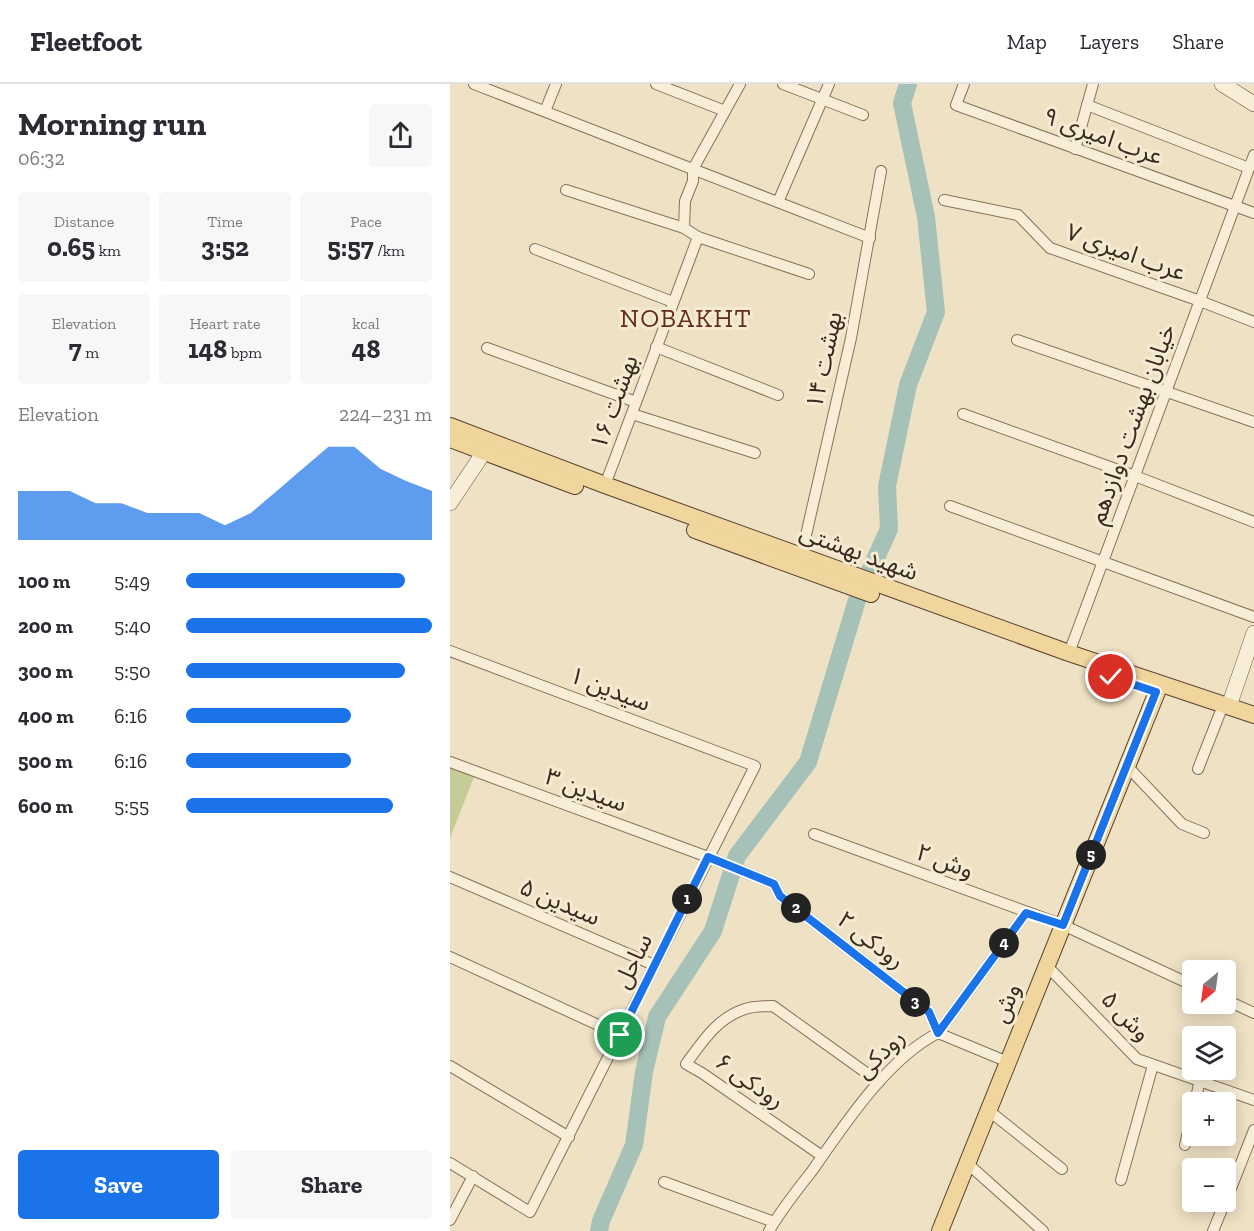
<!DOCTYPE html>
<html lang="en">
<head>
<meta charset="utf-8">
<style>
	body { margin:0; font-family:"Zilla Slab","Noto Sans Arabic",serif; background:#f7f7f7; color:#2b2b33; height:100vh; display:flex; flex-direction:column; font-size:22px; white-space:nowrap }
	* { box-sizing:border-box; margin:0 }
	p { font-size:20px; color:#7c7c81 }
	.icon { flex:none; width:33px; height:33px; fill:none; stroke:currentColor; stroke-width:2; stroke-linecap:round; stroke-linejoin:round }
	.map { position:relative; flex:1; overflow:hidden }
	.drawer { display:flex; flex-direction:column; background:#fff; width:450px }
	.drawer>* { flex:none }
	.needle { width:39px; rotate:209deg }
	.tools { position:absolute; left:732px; top:876px; display:grid; gap:12px }
	.tools a { display:grid; place-items:center; width:54px; height:54px; border-radius:6px; background:#fff; box-shadow:0 3px 15px #0003; font-size:30px }
	.pin { position:absolute; display:grid; place-items:center; width:51px; height:51px; color:#fff; margin:-26px; border:3px solid #fff; border-radius:50%; box-shadow:0 2px 6px #0007 }
	.km { position:absolute; width:30px; height:30px; margin:-15px; border-radius:50%; background:#222; color:#fff; font-size:16px; line-height:30px; text-align:center }
	.round { display:grid; place-items:center; flex:none; width:63px; height:63px; border-radius:6px; background:#f7f7f7 }
	.summary { display:flex; align-items:center; justify-content:space-between; height:102px; padding:0 18px }
	h1 { font-size:33px; font-weight:700; line-height:45px }
	.figures { display:grid; grid-template-columns:repeat(3,1fr); gap:9px; height:102px; padding:6px 18px }
	.figures div { display:grid; align-content:center; border-radius:6px; background:#f7f7f7; text-align:center }
	.figures b { font-size:26px; font-weight:700 }
	.figures small { font-size:16px; font-weight:400 }
	.figures p { font-size:16px }
	.chart { height:168px; padding:12px 18px }
	.chart p { display:flex; justify-content:space-between }
	.chart svg { width:100%; height:108px; margin-top:6px; fill:#1a73e8; opacity:.7 }
	.primary-button { display:flex; gap:12px; margin-top:auto; padding:12px 18px }
	.primary-button a { flex:1; height:69px; border-radius:6px; background:#1a73e8; color:#fff; font-size:24px; font-weight:700; line-height:69px; text-align:center }
	.primary-button a+a { background:#f7f7f7; color:#2b2b33 }
	ul { padding:0 18px; list-style:none; font-size:20px }
	li { display:grid; grid-template-columns:96px 72px 1fr; align-items:center; height:45px }
	li i { height:15px; border-radius:8px; background:#1a73e8 }
	header { display:flex; align-items:center; gap:36px; box-sizing:border-box; height:84px; padding:0 30px; background:#fff; border-bottom:2px solid #e1e1e2 }
	header strong { font-size:28px }
	nav { display:flex; gap:33px; margin-inline-start:auto; font-size:21px }
	main { display:flex; flex:1; min-height:0 }
	.map>svg:first-child { display:block }
	.green { fill:#c6cc98 }
	.lines { fill:none; stroke-linecap:round; stroke-linejoin:round }
	.river { stroke:#a6c1b8; stroke-width:18 }
	.street-casing { stroke:#88725a; stroke-width:12 }
	.secondary-casing { stroke:#6a533e; stroke-width:16 }
	.primary-casing { stroke:#56402f; stroke-width:18 }
	.street { stroke:#f8eed7; stroke-width:10 }
	.secondary { stroke:#f8eed7; stroke-width:15 }
	.primary { stroke:#f0d59c; stroke-width:16 }
	.route-casing { stroke:#fff; stroke-width:12 }
	.route { stroke:#1a73e8; stroke-width:8 }
	.labels { text-anchor:middle; stroke-width:6; stroke-linejoin:round; paint-order:stroke }
	.street-label { font-size:24px; fill:#382a1e; stroke:#f5ebd3 }
	.neighbourhood-label { font-size:26px; letter-spacing:1.5px; fill:#642c1e; stroke:#f5ebd3 }
</style>
</head>
<body>
<header>
<strong>Fleetfoot</strong>
<nav><a>Map</a><a>Layers</a><a>Share</a></nav>
</header>
<main>
<section class="drawer">
<div class="summary"><div><h1>Morning run</h1><p>06:32</p></div><a class="round"><svg class="icon" aria-label="share" viewBox="0 0 24 24"><path d="M12 15V3M7 8l5-5 5 5M5 13v7h14v-7"/></svg></a></div>
<div class="figures">
<div><p>Distance</p><b>0.65<small> km</small></b></div>
<div><p>Time</p><b>3:52</b></div>
<div><p>Pace</p><b>5:57<small> /km</small></b></div>
</div>
<div class="figures">
<div><p>Elevation</p><b>7<small> m</small></b></div>
<div><p>Heart rate</p><b>148<small> bpm</small></b></div>
<div><p>kcal</p><b>48</b></div>
</div>
<div class="chart"><p><span>Elevation</span>224–231 m</p>
<svg viewBox="0 0 160 44" preserveAspectRatio="none"><path d="M0 44V24L10 24L20 24L30 29L40 29L50 33L60 33L70 33L80 38L90 33L100 24L110 15L120 6L130 6L140 15L150 20L160 24V44z"/></svg>
</div>
<ul>
<li><b>100 m</b>5:49<i style="width:89%"></i></li>
<li><b>200 m</b>5:40<i style="width:100%"></i></li>
<li><b>300 m</b>5:50<i style="width:89%"></i></li>
<li><b>400 m</b>6:16<i style="width:67%"></i></li>
<li><b>500 m</b>6:16<i style="width:67%"></i></li>
<li><b>600 m</b>5:55<i style="width:84%"></i></li>
</ul>
<div class="primary-button"><a>Save</a><a>Share</a></div>
</section>
<div class="map">
<svg width="804" height="1147" viewBox="0 0 804 1147">
	<rect width="100%" height="100%" fill="#eee1c4"/>
	<path class="green" d="M0,678l26,10 -26,66z"/>
	<g class="lines">
		<g class="river">
			<path d="M419,489l20,-44 -2,-43 21,-101 28,-73 -10,-95 -24,-114 6,-19"/>
			<path d="M149,1147l2,-10 33,-76 10,-73 13,-55 56,-86 24,-75 71,-94 49,-162"/>
		</g>
		<defs>
			<g id="street">
				<path d="M24,0l396,154"/>
				<path d="M206,0l69,27"/>
				<path d="M290,0l-47,85v12l-8,20 -1,27 14,9 111,37"/>
				<path d="M333,0l80,31"/>
				<path d="M514,0l-8,21 298,108"/>
				<path d="M637,21l162,63"/>
				<path d="M95,27l11,-27"/>
				<path d="M625,65l18,-65"/>
				<path d="M116,106l118,38"/>
				<path d="M494,116l74,15 32,33 150,53 54,21"/>
				<path d="M328,118l51,-118"/>
				<path d="M85,165l138,53"/>
				<path d="M567,256l237,82"/>
				<path d="M206,263l122,48"/>
				<path d="M37,264l149,54"/>
				<path d="M182,330l123,39"/>
				<path d="M513,330l172,62 119,46"/>
				<path d="M155,401l93,-248"/>
				<path d="M500,422l304,111"/>
				<path d="M351,473l50,-219 30,-167"/>
				<path d="M0,567l305,115 -225,446 -80,-49"/>
				<path d="M619,569l185,-498"/>
				<path d="M0,678l258,95 66,27 6,12 149,116 9,21"/>
				<path d="M677,682l55,58 22,9"/>
				<path d="M748,685l22,-56"/>
				<path d="M364,750l249,91 129,60"/>
				<path d="M0,793l204,88"/>
				<path d="M0,873l170,78"/>
				<path d="M597,882l90,93 117,41"/>
				<path d="M776,916l28,13"/>
				<path d="M488,949l70,29"/>
				<path d="M0,982l119,71"/>
				<path d="M745,1018l5,-22"/>
				<path d="M538,1026l74,59"/>
				<path d="M735,1061l7,-31"/>
				<path d="M372,1072l-120,-83 -16,-9c16,-22 31,-46 59,-55 8,-3 19,-3 28,-3l106,76"/>
				<path d="M517,1079l76,68"/>
				<path d="M671,1096l32,-115"/>
				<path d="M214,1098l110,40"/>
				<path d="M776,1117l28,-71"/>
				<path d="M0,1136l23,-44"/>
				<path d="M319,1147c12,-21 28,-41 43,-60 33,-47 75,-112 126,-138l88,-120"/>
				<path d="M763,1147l12,-29"/>
			</g>
			<g id="secondary">
				<path d="M772,0l32,20"/>
				<path d="M0,419l34,-51"/>
				<path d="M779,622l25,-73"/>
			</g>
			<g id="primary">
				<path d="M0,342l155,59 464,168 185,62"/>
				<path d="M0,355l125,47"/>
				<path d="M245,446l176,64"/>
				<path d="M490,1147l217,-539"/>
			</g>
		</defs>
		<use href="#street" class="street-casing"/>
		<use href="#secondary" class="secondary-casing"/>
		<use href="#primary" class="primary-casing"/>
		<use href="#street" class="street"/>
		<use href="#secondary" class="secondary"/>
		<use href="#primary" class="primary"/>
	</g>
	<g class="lines">
		<defs>
			<path id="route" d="M170,951l88,-178 66,27 6,12 149,116 9,21 88,-120 37,12 93,-233 -45,-15"/>
		</defs>
		<use href="#route" class="route-casing"/>
		<use href="#route" class="route"/>
	</g>
	<g class="labels">
		<g class="street-label">
			<text transform="translate(653 52) rotate(20)" y="8">۹ عرب امیری</text>
			<text transform="translate(676 168) rotate(20)" y="8">۷ عرب امیری</text>
			<text transform="translate(374 276) rotate(-78)" y="8">بهشت ۱۴</text>
			<text transform="translate(164 318) rotate(-70)" y="8">۱۶ بهشت</text>
			<text transform="translate(682 340) rotate(-70)" y="8">خیابان بهشت دوازدهم</text>
			<text transform="translate(409 468) rotate(20)" y="8">شهید بهشتی</text>
			<text transform="translate(160 605) rotate(21)" y="8">سیدین ۱</text>
			<text transform="translate(136 706) rotate(20)" y="8">سیدین ۳</text>
			<text transform="translate(495 777) rotate(20)" y="8">وش ۲</text>
			<text transform="translate(110 818) rotate(23)" y="8">سیدین ۵</text>
			<text transform="translate(421 856) rotate(38)" y="8">رودکی ۲</text>
			<text transform="translate(183 877) rotate(-64)" y="8">ساحل</text>
			<text transform="translate(556 919) rotate(-68)" y="8">وش</text>
			<text transform="translate(676 932) rotate(46)" y="8">وش ۵</text>
			<text transform="translate(430 970) rotate(-45)" y="8">رودکی</text>
			<text transform="translate(300 997) rotate(35)" y="8">رودکی ۶</text>
		</g>
		<g class="neighbourhood-label">
			<text x="236" y="243">NOBAKHT</text>
		</g>
	</g>
</svg>
<div class="tools">
<a><svg class="needle" viewBox="-14 -14 28 28"><path d="M0-13l5 13h-10z" fill="#e53935"/><path d="M0 13l5-13h-10z" fill="#7c7c81"/></svg></a>
<a><svg class="icon" aria-label="layers" viewBox="0 0 24 24"><path d="M12 4l9 5-9 5-9-5zM3 14l9 5 9-5"/></svg></a>
<a>+</a>
<a>−</a>
</div>
<div class="pin" style="left:170px;top:951px;background:#1e9e55"><svg class="icon" aria-label="arrive" viewBox="0 0 24 24"><path d="M6 21V4h12l-3 4 3 4H6"/></svg></div>
<div class="pin" style="left:661px;top:593px;background:#d93025"><svg class="icon" aria-label="check" viewBox="0 0 24 24"><path d="M5 12l5 5 9-10"/></svg></div>
<b class="km" style="left:237px;top:815px">1</b>
<b class="km" style="left:346px;top:824px">2</b>
<b class="km" style="left:465px;top:918px">3</b>
<b class="km" style="left:554px;top:859px">4</b>
<b class="km" style="left:641px;top:771px">5</b>
</div>
</main>
</body>
</html>
